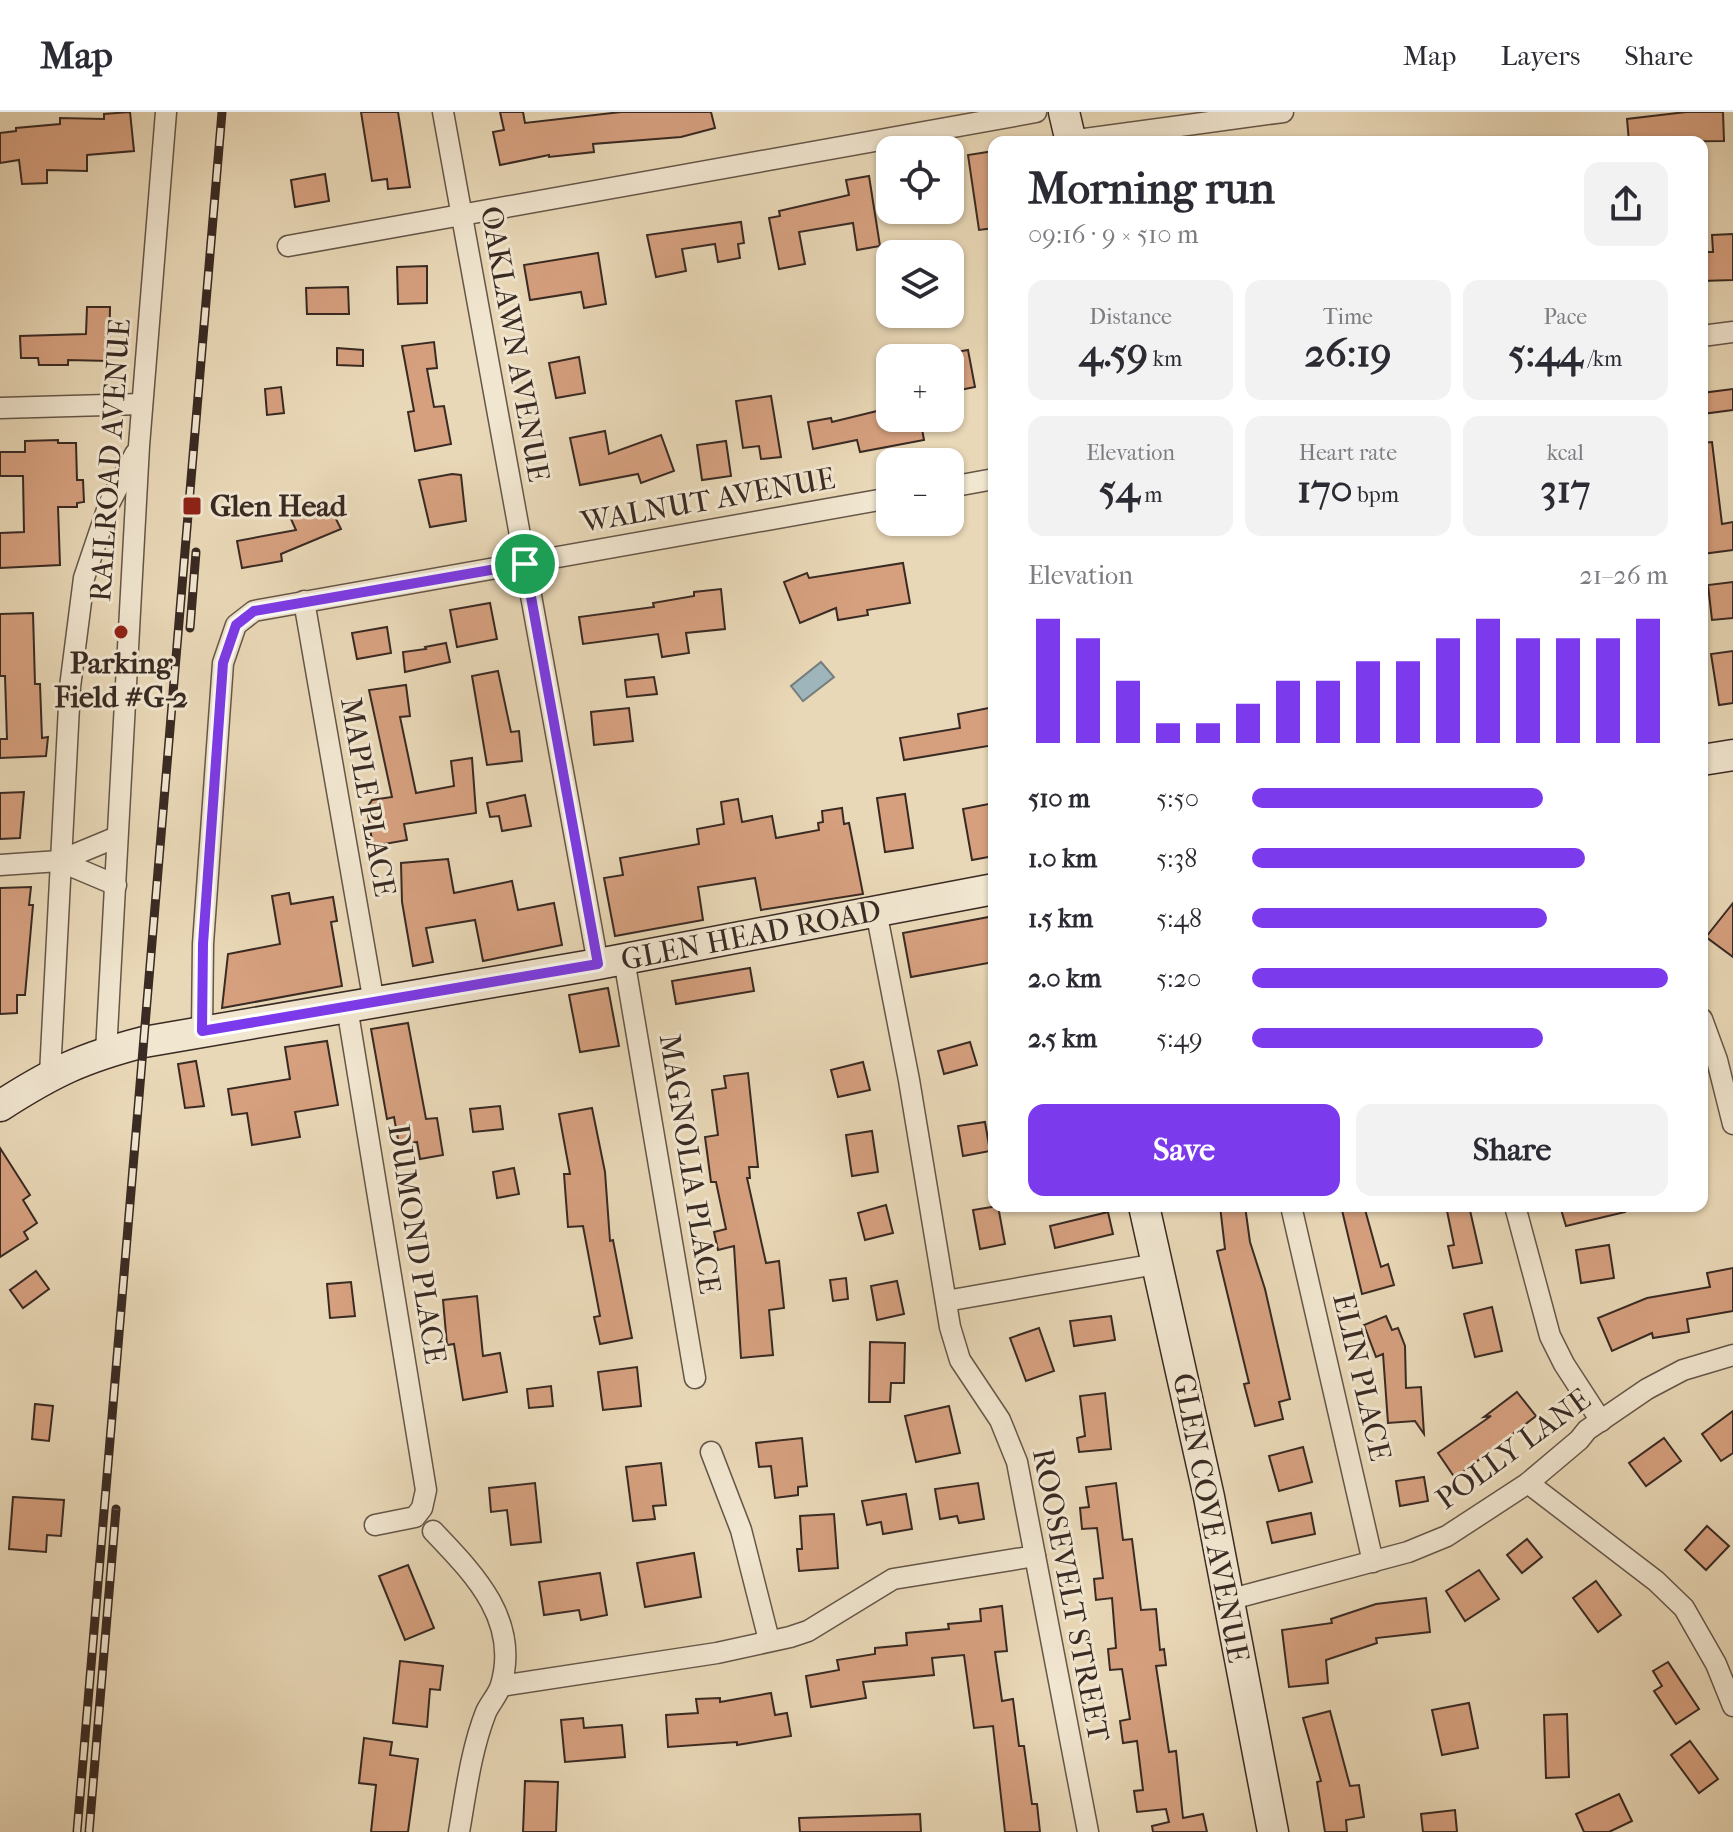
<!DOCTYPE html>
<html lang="en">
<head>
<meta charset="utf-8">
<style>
	body { margin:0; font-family:"IM FELL French Canon",serif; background:#f2f2f3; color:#2b2b33; height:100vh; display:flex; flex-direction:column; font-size:30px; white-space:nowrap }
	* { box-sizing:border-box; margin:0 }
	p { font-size:26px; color:#7c7c81 }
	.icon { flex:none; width:44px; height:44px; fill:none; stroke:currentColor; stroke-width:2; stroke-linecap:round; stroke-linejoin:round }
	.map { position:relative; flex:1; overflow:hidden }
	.panel { position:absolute; left:988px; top:24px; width:720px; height:1076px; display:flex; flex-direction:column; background:#fff; border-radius:16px; box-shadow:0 2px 6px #0004 }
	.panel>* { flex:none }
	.controls { position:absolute; left:876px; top:24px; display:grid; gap:16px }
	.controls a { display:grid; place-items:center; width:88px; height:88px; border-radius:16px; background:#fff; box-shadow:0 2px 6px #0004; font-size:40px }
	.pin { position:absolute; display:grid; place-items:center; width:68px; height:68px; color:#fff; margin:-34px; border:4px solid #fff; border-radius:50%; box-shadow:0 2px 8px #0007 }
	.round { display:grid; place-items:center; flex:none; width:84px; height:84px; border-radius:16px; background:#f2f2f3 }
	.head { display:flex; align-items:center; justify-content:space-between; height:136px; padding:0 40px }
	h1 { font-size:44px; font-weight:700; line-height:60px }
	.figures { display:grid; grid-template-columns:repeat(3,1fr); gap:12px; height:136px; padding:8px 40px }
	.figures div { display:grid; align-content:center; border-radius:16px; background:#f2f2f3; text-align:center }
	.figures b { font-size:40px; font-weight:700 }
	.figures small { font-size:22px; font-weight:400 }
	.figures p { font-size:22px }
	.chart { height:224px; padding:16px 40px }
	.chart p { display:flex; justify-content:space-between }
	.chart svg { width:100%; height:144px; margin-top:8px; stroke:#7c3aed; stroke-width:6 }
	.primary-button { display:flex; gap:16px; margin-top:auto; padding:16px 40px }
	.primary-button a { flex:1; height:92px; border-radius:16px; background:#7c3aed; color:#fff; font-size:32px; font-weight:700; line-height:92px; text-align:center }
	.primary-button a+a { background:#f2f2f3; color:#2b2b33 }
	ul { padding:0 40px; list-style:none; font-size:26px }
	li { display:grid; grid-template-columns:128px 96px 1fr; align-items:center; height:60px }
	li i { height:20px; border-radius:10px; background:#7c3aed }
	header { display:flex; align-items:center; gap:48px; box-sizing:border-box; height:112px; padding:0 40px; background:#fff; border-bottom:2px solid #e1e1e2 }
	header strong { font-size:38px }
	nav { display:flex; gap:44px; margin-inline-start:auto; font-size:28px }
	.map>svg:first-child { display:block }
	.water { fill:#9eb6bb; stroke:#767e7e; stroke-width:2 }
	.building { fill:#d6a07f; stroke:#392a23; stroke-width:2 }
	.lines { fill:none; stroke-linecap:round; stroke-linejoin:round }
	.street-casing { stroke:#655648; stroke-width:23 }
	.secondary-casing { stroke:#392a23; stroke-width:33 }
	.street { stroke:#f1e6d0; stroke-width:20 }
	.secondary { stroke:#f1e6d0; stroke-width:30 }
	.rail-casing { stroke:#392a23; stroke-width:9 }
	.rail { stroke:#f1e6d0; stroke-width:6; stroke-dasharray:18; stroke-linecap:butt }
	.route-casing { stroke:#fff; stroke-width:16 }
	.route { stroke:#7c3aed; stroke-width:10 }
	.poi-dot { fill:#8f2418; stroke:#f1e6d0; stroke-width:3 }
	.labels { text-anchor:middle; stroke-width:6; stroke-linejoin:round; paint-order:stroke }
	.street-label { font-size:30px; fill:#392a23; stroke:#f1e6d0 }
	.poi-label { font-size:30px; font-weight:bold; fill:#392a23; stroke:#f1e6d0; text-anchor:start }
</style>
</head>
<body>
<header>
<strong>Map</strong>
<nav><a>Map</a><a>Layers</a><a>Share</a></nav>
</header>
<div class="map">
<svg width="1733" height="1720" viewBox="0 0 1733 1720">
	<rect width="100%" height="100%" fill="#e9d8b7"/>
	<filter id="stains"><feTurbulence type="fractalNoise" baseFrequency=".0025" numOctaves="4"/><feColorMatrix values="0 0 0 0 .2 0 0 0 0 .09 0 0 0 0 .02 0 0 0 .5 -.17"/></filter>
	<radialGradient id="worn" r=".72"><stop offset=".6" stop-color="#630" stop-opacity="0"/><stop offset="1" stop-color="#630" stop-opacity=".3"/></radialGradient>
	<path class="water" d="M821,550l13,15 -31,24 -12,-15z"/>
	<g class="building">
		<path d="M130,0l4,39 -47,4v16l-40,-1v13l-25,1 -3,-24 -19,3v-30l16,-2v-3l44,-4v-6l44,1v-5z"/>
		<path d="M361,0h37l12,75 -22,2 -1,-10 -15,2z"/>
		<path d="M500,0h23l2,11 96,-11h90l4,16 -34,9 -88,7 1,8 -45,5v-2l-49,10 -7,-33 11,-2z"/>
		<path d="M1686,0h37l1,29 -95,1 -2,-23z"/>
		<path d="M994,39v77l-15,2 -11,-75z"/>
		<path d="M325,62l4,27 -34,6 -4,-27z"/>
		<path d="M869,64l11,70 -23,4 -4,-27 -54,9 6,32 -26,5 -10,-51 11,-2 -1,-5 70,-16 -3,-15z"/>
		<path d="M741,110l3,21 -6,1 2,14 -22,4 -3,-18 -33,5 4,22 -30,6 -9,-42z"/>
		<path d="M1733,122v46l-31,1v-29h11l-1,-17z"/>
		<path d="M598,141l8,51 -22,4 -3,-16 -51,8 -6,-35z"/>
		<path d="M427,154v37l-29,1 -1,-37z"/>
		<path d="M348,175l1,27h-42l-1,-26z"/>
		<path d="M87,195h23l-1,54 -41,-1v5h-29l-1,-7h-17l-1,-22 66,-2z"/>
		<path d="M434,230l3,26 -10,1 7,38 10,-1 7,38 -36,7 -7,-39 6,-1 -12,-65z"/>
		<path d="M337,236l26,2v16l-26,-1z"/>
		<path d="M968,238l7,37 -25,5v-39z"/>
		<path d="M579,245l6,36 -29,5 -7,-35z"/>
		<path d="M281,275l3,26 -17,2 -2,-26z"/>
		<path d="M1733,277v21l-31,4v-21z"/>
		<path d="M771,284l10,61 -20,2 -2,-13 -16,2 -7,-47z"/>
		<path d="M877,299l1,5 12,-2v4h30l4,22 -64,12 -3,-12 -44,9 -5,-27 23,-4 1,4z"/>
		<path d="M605,319l4,23 52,-19 13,36 -33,12 -3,-9 -58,11 -10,-47z"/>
		<path d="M58,328v3h18l1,37h6l1,22 -7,1v4h-19l2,58 -60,3v-35l24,-1 -1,-56h-23v-24h25v-11z"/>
		<path d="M726,329l5,35 -29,4 -5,-35z"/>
		<path d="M1712,330l10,82 11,-2v28l-31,4v-111z"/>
		<path d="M452,362l9,1 5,46 -36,6 -11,-47z"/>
		<path d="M328,391l13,26 -60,25 1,7 -40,7 -5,-27 59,-11 -5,-11z"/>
		<path d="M903,451l7,40 -43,7 1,5 -30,5 -2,-12 -36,15 -16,-41 23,-9 2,5z"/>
		<path d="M1733,470v36l-21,2 -4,-35z"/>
		<path d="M721,477l4,40 -39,4 3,20 -27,4 -4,-23 -75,10 -4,-27 75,-10 -1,-4 41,-7v-4z"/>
		<path d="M490,491l7,36 -40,8 -7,-37z"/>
		<path d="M33,501l2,71h5l2,54 6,-1 -2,19 -46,2v-19h7l-2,-63h-5v-62z"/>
		<path d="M387,515l4,26 -34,6 -5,-26z"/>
		<path d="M446,531l4,19 -45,10 -2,-20 23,-3 -1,-2z"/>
		<path d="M1733,539v52l-14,2 -8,-51z"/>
		<path d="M498,559l13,61 8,-1 3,30 -35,4 -15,-89z"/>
		<path d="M654,565l3,17 -30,3 -2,-17z"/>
		<path d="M406,573l4,31 -10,1 16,76 38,-7 -3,-25 21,-3 4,55 -72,11 3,16 -28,5 -7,-4 -5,-33 5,-8 20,-3 -23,-107z"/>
		<path d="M994,595v38l-90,15 -4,-22 60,-10 -2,-14z"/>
		<path d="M629,596l4,33 -39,4 -3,-33z"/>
		<path d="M24,680l-4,46 -20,1v-46z"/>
		<path d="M905,682l8,54 -28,4 -8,-54z"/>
		<path d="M525,683l6,31 -29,5 -3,-15 -9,1 -3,-14z"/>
		<path d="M738,687l4,23 30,-6 4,22 43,-8 -1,-7 5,-1 -1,-11 20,-3 2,16 5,-1 14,71 -102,16 -6,-32 -57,9 5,33 -88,16 -11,-58 19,-3 -3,-17 79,-14 -2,-15 27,-5 -3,-22z"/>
		<path d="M994,691v53l-22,4 -9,-51z"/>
		<path d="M448,747l6,34 58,-12 6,29 36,-7 8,42 -79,16 -8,-41 -49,8 7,34 -20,4 -11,-64 -1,-39z"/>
		<path d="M31,775l-2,18h4l-8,90h-8v18l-17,1v-126z"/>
		<path d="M289,781l2,11 42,-7 4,24 -6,1 11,64 -120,22 6,-54 52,-10 -8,-48z"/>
		<path d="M1733,791v54l-27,-20z"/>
		<path d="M994,804v46l-83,15 -8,-44z"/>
		<path d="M750,856l4,23 -78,13 -4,-23z"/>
		<path d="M608,876l11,58 -39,6 -11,-57z"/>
		<path d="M408,911l18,96 11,-1 6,37 -23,4 -3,-17 -18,3 -5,-28 -7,2 -16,-90z"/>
		<path d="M327,929l11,64 -43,7 5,25 -48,8 -5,-32 -15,2 -4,-26 62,-10 -5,-32z"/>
		<path d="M970,930l7,23 -33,9 -6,-23z"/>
		<path d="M196,949l8,45 -19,2 -7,-44z"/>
		<path d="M863,950l7,28 -32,7 -7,-27z"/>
		<path d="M748,961l10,94h-9l1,11h-3l19,85 13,-2 5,47 -15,2 4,45 -32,3 -7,-112 -16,4 -4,-18 12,-3 -10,-47h-5l-6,-45 13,-2 -6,-45 14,-2 -2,-12z"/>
		<path d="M500,994l3,23 -30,3 -3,-23z"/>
		<path d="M592,996l13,64 5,69 3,-1 19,98 -32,6 -6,-27 6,-1 -17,-90 -15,1 -4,-53h6l-11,-60z"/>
		<path d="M985,1010l5,29 -27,5 -5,-30z"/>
		<path d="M872,1019l6,41 -26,4 -6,-41z"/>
		<path d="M0,1036l30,47 -7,5 14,23 -13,9 4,7 -28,18z"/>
		<path d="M514,1056l5,26 -22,4 -4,-26z"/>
		<path d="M886,1093l7,28 -28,7 -7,-27z"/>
		<path d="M998,1094l7,38 -25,5 -7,-39z"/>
		<path d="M1220,1094h25l5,36 15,47 25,110 -11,3 4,17 -28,7 -11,-42 5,-1 -32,-132 8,-2z"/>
		<path d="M1341,1094h23l17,61 7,-3 6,21 -32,9z"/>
		<path d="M1446,1094h23l13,57 -29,5 -5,-22 6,-1z"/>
		<path d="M1560,1094h64l1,6 -59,14z"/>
		<path d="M1108,1100l5,22 -58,14 -5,-22z"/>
		<path d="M1609,1133l5,33 -33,5 -5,-33z"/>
		<path d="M1733,1156v43l-46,8 2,13 -36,6 -1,-5 -40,18 -14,-33 49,-20 63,-11 -3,-14z"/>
		<path d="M36,1159l13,18 -26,19 -13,-18z"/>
		<path d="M846,1166l2,21 -15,2 -3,-21z"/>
		<path d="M897,1169l7,33 -27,6 -6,-34z"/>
		<path d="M351,1170l4,34 -25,2 -3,-34z"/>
		<path d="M477,1184l6,60 17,-3 7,39 -44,8 -9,-56 -7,1 -4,-45z"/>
		<path d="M1492,1195l10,44 -27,6 -11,-43z"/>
		<path d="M1111,1204l4,24 -41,6 -4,-25z"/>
		<path d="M1386,1204l6,14 6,-2 7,18 1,42 15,-1 3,47 -9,-13 -27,2 -5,-69 -7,3 -12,-32z"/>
		<path d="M1039,1216l15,43 -28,10 -16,-43z"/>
		<path d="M870,1230l35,1 -1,40h-13l-1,19h-21z"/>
		<path d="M637,1255l4,39 -38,4 -5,-38z"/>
		<path d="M551,1274l2,20 -24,2 -2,-19z"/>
		<path d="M1517,1280l19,24 -81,62 -17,-25 53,-37 -7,1z"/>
		<path d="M1105,1281l6,56 -32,3 -2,-14 8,-2 -5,-40z"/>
		<path d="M35,1292l18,2 -4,35 -17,-2z"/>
		<path d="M949,1294l11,47 -44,9 -11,-46z"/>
		<path d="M1733,1299v42l-12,8 -19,-27z"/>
		<path d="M802,1326l5,48 -9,1v8l-23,3 -4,-32 -12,1 -3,-24z"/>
		<path d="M1664,1326l17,23 -35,25 -17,-23z"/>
		<path d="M1303,1335l9,35 -33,9 -10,-35z"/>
		<path d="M661,1351l5,42 -13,1 2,13 -22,2 -7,-54z"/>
		<path d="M1424,1365l4,24 -28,5 -4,-25z"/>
		<path d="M535,1371l6,59 -30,3 -4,-35 -16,2 -2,-24z"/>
		<path d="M978,1371l6,36 -25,4 -2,-7 -17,3 -5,-30z"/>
		<path d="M1116,1371l7,57 9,-1 9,71 15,-1 4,41 4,-1 2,16 -10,1 13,86 7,-1 7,67 20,-4 4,18h-54l-1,-6 17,-4 -3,-13 -29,3 -3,-21 9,-1 -6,-49 -14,2 -3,-22 10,-2 -8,-50 -12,1 -2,-21 8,-1 -4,-50 -16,2 -2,-21 9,-1 -6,-50 -15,1 -2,-21 9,-1 -3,-20z"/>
		<path d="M906,1382l6,35 -29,5 -2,-12 -14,3 -5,-24z"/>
		<path d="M13,1385l51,3 -3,36 -14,-1 -1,17 -37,-3z"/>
		<path d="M1311,1401l4,21 -43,9 -5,-21z"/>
		<path d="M834,1402l4,54 -39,3 -2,-22h5l-2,-33z"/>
		<path d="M1707,1414l22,20 -23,24 -21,-20z"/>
		<path d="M1527,1427l15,18 -20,16 -15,-18z"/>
		<path d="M694,1441l7,44 -56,10 -8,-44z"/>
		<path d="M408,1453l26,63 -29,12 -26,-64z"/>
		<path d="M1479,1458l20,29 -34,22 -19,-30z"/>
		<path d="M600,1461l7,42 -26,5 -2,-10 -35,5 -5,-33z"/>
		<path d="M1596,1469l25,34 -23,17 -25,-34z"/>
		<path d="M1426,1486l4,34 -54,6 1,5 -51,17 2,23 -39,4 -7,-57 50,-7 -1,-4 45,-15z"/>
		<path d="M1002,1494l5,45 -12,1 7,49 11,-2 6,47h5l8,58h5l3,28h-35l-12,-106 -19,2 -10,-73 -32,3 2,17 -71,7 3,16 -55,9 -5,-31 33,-6 -2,-10 38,-6v-6l32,-3 -1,-12 43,-4 -1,-5 33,-3 -1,-12z"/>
		<path d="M400,1549l43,5 -3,24 -10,-1 -3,38 -34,-4z"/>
		<path d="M1668,1550l31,47 -23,15 -22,-33 8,-5 -9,-15z"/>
		<path d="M771,1581l4,22 12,-2 4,23 -54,9v-3l-69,5 -2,-32 32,-2 -2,-14 24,-1v4z"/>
		<path d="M1469,1591l9,45 -36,7 -10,-45z"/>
		<path d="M1330,1599l20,75 9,-1 5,32 -18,3 1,12h-22l-8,-50 4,-1 -18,-63z"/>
		<path d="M1567,1602l2,63 -23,1 -2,-63z"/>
		<path d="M583,1606l1,10 38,-3 3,32 -60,5 -4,-42z"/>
		<path d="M364,1626l28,4 -2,13 28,4 -10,73h-37l5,-47 -17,-2z"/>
		<path d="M1690,1629l28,38 -19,14 -28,-38z"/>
		<path d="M525,1669l33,1 -2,50h-33z"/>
		<path d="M1619,1682l13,27 -23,11h-25l-8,-18z"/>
		<path d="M1455,1698l2,22h-34l-2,-18z"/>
		<path d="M920,1702l1,18h-121l-1,-14z"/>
	</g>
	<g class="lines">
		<defs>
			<g id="street">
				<path d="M443,0l155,852"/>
				<path d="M1070,29l213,-29"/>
				<path d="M288,134l748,-134"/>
				<path d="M1702,224l31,-4"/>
				<path d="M0,296l142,-4"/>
				<path d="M950,375l44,-8"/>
				<path d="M304,489l70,402"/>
				<path d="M59,749l58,-24"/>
				<path d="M0,753l59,-4 57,24"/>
				<path d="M876,799l33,169 41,247 10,33 40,60 17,42 71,370"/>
				<path d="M624,847l71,419"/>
				<path d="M347,895l79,483 -4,18 -7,9 -40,8"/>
				<path d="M1702,907l15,41 16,64"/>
				<path d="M202,919l1,-87 20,-281 13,-38 18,-14 636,-113"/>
				<path d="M106,940l33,-606 27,-334"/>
				<path d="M50,962l20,-387 14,-109 25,-74 26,-50"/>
				<path d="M1291,1094l82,356"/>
				<path d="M1515,1094l35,130 14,28 37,57"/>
				<path d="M946,1189l210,-37"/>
				<path d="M711,1340l30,78 28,110"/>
				<path d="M1528,1371l128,98 28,27 32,56 17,42"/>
				<path d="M433,1419c41,43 87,89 68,154 -3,10 -11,18 -15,27 -15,38 -20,80 -27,120"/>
				<path d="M1228,1488l180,-48 39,-16 81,-53 51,-43 8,-10 60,-41 36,-19 50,-15"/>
				<path d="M501,1574l216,-33 73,-16 18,-6 85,-52 142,-23"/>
			</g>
			<g id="secondary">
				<path d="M1064,0l7,30"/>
				<path d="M1702,648l31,-5"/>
				<path d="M0,994c53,-34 82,-48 144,-64l454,-78 396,-75"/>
				<path d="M1144,1094l65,291 64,335"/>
			</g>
		</defs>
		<use href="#street" class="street-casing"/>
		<use href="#secondary" class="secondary-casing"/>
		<use href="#street" class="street"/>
		<use href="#secondary" class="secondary"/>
		<defs>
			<g id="rail">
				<path d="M190,516l6,-76"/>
				<path d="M77,1720l145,-1720"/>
				<path d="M89,1720l27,-323"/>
			</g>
		</defs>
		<use href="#rail" class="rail-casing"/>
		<use href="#rail" class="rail"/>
	</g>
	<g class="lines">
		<defs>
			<path id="route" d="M525,452l73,400 -396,67 1,-87 20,-281 13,-38 18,-14z"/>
		</defs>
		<use href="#route" class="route-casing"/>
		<use href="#route" class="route"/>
	</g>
	<g class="poi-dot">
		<rect x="182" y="384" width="20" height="20" rx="4"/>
		<circle cx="121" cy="520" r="8"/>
	</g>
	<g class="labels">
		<g class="street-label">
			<text transform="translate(515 232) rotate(80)" y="10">OAKLAWN AVENUE</text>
			<text transform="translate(110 348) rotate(-86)" y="10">RAILROAD AVENUE</text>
			<text transform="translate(708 388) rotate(-10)" y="10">WALNUT AVENUE</text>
			<text transform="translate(368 685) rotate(80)" y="10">MAPLE PLACE</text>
			<text transform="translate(751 823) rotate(-11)" y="10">GLEN HEAD ROAD</text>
			<text transform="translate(690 1052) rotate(81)" y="10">MAGNOLIA PLACE</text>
			<text transform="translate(417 1132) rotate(81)" y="10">DUMOND PLACE</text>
			<text transform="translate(1362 1265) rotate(77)" y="10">ELIN PLACE</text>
			<text transform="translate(1513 1337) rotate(-36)" y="10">POLLY LANE</text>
			<text transform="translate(1211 1406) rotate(79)" y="10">GLEN COVE AVENUE</text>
			<text transform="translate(1071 1483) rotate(79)" y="10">ROOSEVELT STREET</text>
		</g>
		<g class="poi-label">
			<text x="210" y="404">Glen Head</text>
			<text x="121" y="561" text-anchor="middle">Parking<tspan x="121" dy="34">Field #G-2</tspan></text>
		</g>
	</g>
	<rect width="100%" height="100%" filter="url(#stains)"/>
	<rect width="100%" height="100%" fill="url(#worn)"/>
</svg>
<div class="controls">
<a><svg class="icon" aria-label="locate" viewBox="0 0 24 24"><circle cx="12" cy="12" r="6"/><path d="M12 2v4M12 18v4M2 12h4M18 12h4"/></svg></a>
<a><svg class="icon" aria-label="layers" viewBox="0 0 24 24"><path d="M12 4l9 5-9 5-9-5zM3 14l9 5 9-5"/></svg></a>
<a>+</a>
<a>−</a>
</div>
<div class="pin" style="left:525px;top:452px;background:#1e9e55"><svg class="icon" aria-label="arrive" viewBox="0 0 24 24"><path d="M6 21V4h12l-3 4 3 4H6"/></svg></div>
<section class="panel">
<div class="head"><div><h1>Morning run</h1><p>09:16 · 9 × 510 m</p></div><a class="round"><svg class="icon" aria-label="share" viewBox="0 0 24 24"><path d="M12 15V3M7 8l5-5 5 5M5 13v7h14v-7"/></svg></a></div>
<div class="figures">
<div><p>Distance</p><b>4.59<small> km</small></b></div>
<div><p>Time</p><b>26:19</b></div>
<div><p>Pace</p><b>5:44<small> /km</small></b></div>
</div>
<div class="figures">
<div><p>Elevation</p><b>54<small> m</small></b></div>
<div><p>Heart rate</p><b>170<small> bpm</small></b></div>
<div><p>kcal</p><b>317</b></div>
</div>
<div class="chart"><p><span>Elevation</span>21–26 m</p>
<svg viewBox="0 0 160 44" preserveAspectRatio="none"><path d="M5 44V6M15 44V12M25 44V25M35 44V38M45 44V38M55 44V32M65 44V25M75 44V25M85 44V19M95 44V19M105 44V12M115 44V6M125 44V12M135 44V12M145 44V12M155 44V6"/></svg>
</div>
<ul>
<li><b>510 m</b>5:50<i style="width:70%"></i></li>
<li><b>1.0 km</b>5:38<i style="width:80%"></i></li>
<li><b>1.5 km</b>5:48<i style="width:71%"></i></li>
<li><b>2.0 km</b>5:20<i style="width:100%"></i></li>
<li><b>2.5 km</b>5:49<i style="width:70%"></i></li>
</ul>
<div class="primary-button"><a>Save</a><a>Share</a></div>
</section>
</div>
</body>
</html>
